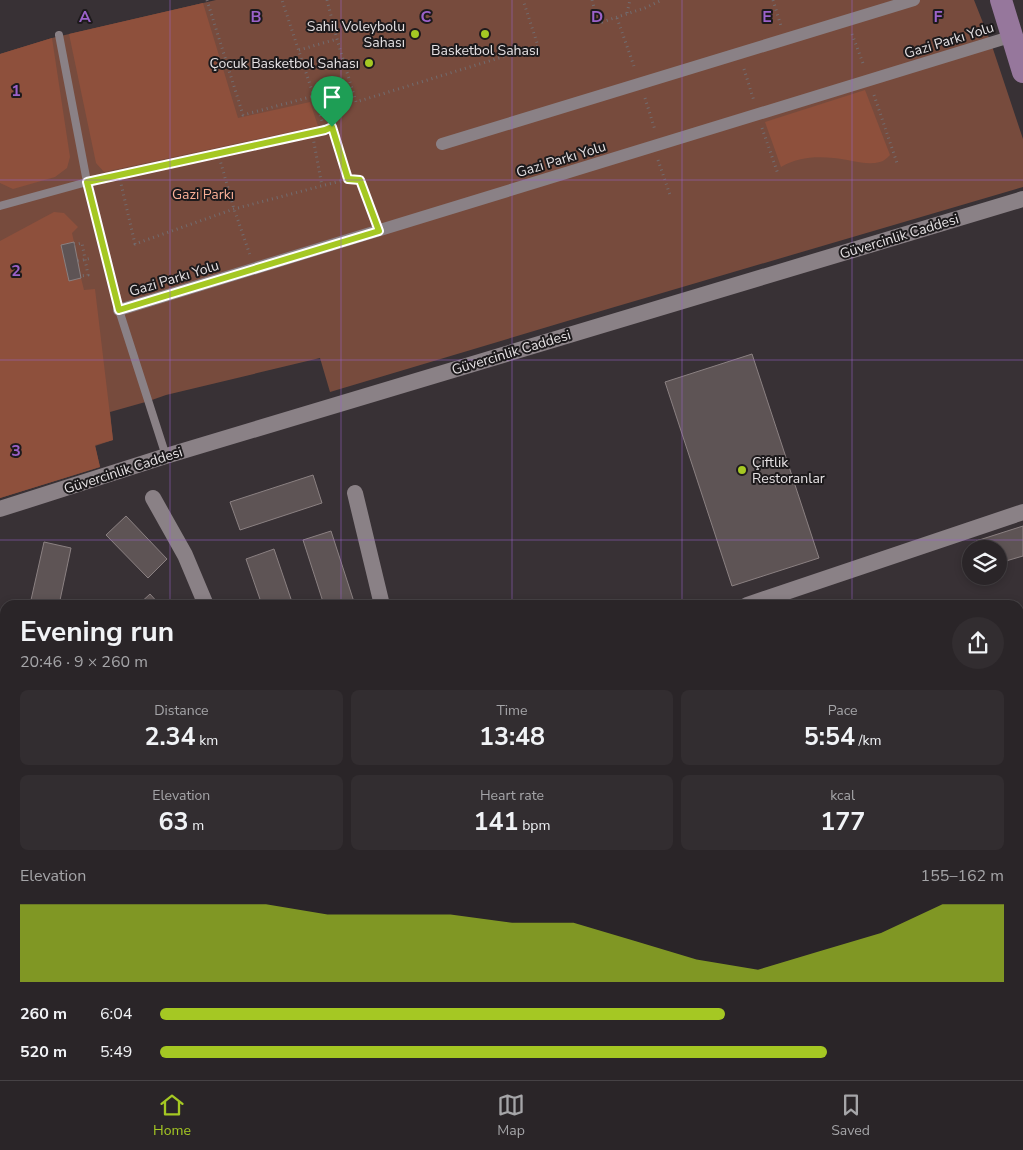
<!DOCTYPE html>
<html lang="en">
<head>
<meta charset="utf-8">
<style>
	body { margin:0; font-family:"Nunito Sans",sans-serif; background:#322d30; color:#f1f3f6; height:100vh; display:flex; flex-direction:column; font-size:19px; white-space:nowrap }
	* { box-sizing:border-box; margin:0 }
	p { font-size:16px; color:#a5a5a8 }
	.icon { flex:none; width:28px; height:28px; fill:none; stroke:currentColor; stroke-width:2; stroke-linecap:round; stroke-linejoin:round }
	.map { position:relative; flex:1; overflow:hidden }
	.sheet { position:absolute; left:0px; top:600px; width:1024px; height:480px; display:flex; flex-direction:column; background:#2a2528; border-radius:15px 15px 0 0; box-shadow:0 2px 8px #0003,0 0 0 1px #464245 }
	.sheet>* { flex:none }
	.buttons { position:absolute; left:962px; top:540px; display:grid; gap:10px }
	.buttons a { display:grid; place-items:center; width:45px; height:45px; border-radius:50%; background:#2a2528; box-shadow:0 2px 8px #0003,0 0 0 1px #464245; font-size:25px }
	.pin { position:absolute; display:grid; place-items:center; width:42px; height:42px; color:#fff; margin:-51px -21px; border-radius:50% 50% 50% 0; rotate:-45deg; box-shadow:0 0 5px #0007 }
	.pin .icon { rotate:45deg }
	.round { display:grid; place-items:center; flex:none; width:52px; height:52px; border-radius:26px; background:#322d30 }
	.summary { display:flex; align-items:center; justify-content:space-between; height:85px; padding:0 20px }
	h1 { font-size:28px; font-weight:700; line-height:38px }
	.figures { display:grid; grid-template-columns:repeat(3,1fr); gap:8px; height:85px; padding:5px 20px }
	.figures div { display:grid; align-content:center; border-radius:8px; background:#322d30; text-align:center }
	.figures b { font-size:25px; font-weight:700 }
	.figures small { font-size:14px; font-weight:400 }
	.figures p { font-size:14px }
	.chart { height:140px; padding:10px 20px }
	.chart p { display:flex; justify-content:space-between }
	.chart svg { width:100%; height:90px; margin-top:5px; fill:#a5c823; opacity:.7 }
	ul { padding:0 20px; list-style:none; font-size:16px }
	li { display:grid; grid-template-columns:80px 60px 1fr; align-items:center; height:38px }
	li i { height:12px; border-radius:6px; background:#a5c823 }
	.menu { display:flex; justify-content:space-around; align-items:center; height:70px; border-top:1px solid #464245; background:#2a2528; font-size:14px; color:#a5a5a8 }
	.menu a { display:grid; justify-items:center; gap:2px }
	.menu .selected { color:#a5c823 }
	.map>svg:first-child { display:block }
	.green { fill:#774b3d }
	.forest { fill:#8e503c }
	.building { fill:#5e5455; stroke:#8b8182 }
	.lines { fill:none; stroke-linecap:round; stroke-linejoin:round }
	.path { stroke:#726c6f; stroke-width:3; stroke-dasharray:1 4; stroke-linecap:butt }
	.service { stroke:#8a8186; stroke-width:8 }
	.pedestrian { stroke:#8a8186; stroke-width:12 }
	.minor { stroke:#8a8186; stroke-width:16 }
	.secondary { stroke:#96779c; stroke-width:22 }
	.primary { stroke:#a16eb3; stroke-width:25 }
	.route-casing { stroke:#fff; stroke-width:10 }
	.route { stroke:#a5c823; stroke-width:6 }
	.grid { fill:none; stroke:#9b62ca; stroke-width:1; stroke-opacity:0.55 }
	.poi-dot { fill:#a5c823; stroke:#1d1a1c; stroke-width:2 }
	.labels { text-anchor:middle; stroke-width:4; stroke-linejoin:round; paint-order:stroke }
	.poi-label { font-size:14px; fill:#e5e1e3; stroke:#1d1a1c; text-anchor:end }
	.street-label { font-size:14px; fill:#e5e1e3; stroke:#1d1a1c }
	.park-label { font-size:14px; fill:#f9ae95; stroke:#1d1a1c }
	.grid-label { font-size:16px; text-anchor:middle; font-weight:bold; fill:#9b62ca; stroke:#1d1a1c; stroke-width:4; stroke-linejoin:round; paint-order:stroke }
</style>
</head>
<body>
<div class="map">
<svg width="1023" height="1080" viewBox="0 0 1023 1080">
	<rect width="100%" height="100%" fill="#383135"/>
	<path class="green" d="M216,0h758l17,43 32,96v48l-439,129 -254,76 -10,-34 -154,37 -17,6 -39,11 3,28 -18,6 5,21 -100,31v-444l52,-16z"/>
	<g class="forest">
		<path d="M203,3l35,115 72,-16 8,24 -214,46 -8,-9 -27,-129z"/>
		<path d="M52,38l18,119 -3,11 -12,9 -42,12 -13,-6v-129z"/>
		<path d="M865,90l25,65c-3,3 -6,6 -10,7 -15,4 -31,-3 -46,-4 -18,-2 -37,-1 -53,9l-16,-45z"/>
		<path d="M54,212l10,1 14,14 -6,6 2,9 -13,3 8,36 12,-3 3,12 11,-1 18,151 -18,5 5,22 -100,31v-257z"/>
		<path d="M0,797l5,19v259h358l1,5h-364z"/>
		<path d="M1023,839v30l-4,6v-34z"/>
		<path d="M455,1075h406l-5,5h-416z"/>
	</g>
	<g class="building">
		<path d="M74,242l7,36 -12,3 -8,-36z"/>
		<path d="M752,354l67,204 -87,28 -67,-204z"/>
		<path d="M313,475l9,28 -82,27 -10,-28z"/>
		<path d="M126,516l41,43 -19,19 -42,-43z"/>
		<path d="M1023,526v30l-24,7v-14h-21l-2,-8z"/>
		<path d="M331,531l24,74h-31l-21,-65z"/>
		<path d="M44,542l27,6 -12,57h-5l-23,-5z"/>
		<path d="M274,549l19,56h-31l-16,-46z"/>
		<path d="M150,594l10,11h-22z"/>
	</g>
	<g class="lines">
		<g class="path">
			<path d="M207,0l36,115 71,-19"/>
			<path d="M327,0l10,39 19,63 182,-56 -15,-46"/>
			<path d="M592,0l5,18 5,4 43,-14 17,-8"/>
			<path d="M773,0l8,26"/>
			<path d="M627,13l3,-13"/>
			<path d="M617,18l18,51"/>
			<path d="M852,34l12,32"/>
			<path d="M299,50l38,-11"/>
			<path d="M744,69l10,32"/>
			<path d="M874,95l24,71"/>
			<path d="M645,98l10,32"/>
			<path d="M762,128l16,46"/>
			<path d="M312,132l10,54"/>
			<path d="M218,153l16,56 16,46"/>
			<path d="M658,160l12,35"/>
			<path d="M119,175l16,69 99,-35 114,-30 -15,-52 -8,3"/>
			<path d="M100,179l225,-49 -43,-130"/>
			<path d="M348,179l13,1 13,36"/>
			<path d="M74,245l8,-2 6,32 -7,1"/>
			<path d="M78,261l14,-3"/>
		</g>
		<g class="service">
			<path d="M59,35l28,147 32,128 47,146"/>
			<path d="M0,206l87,-24"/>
		</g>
		<g class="pedestrian">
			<path d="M442,144l472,-144"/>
			<path d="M119,310l894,-274"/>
		</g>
		<g class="minor">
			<path d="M355,493l27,112"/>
			<path d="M153,498l32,57 21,50"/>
			<path d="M0,509l166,-53 857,-257"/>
			<path d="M747,605l276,-93"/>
		</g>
		<path class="secondary" d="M1001,0l22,72"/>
		<g class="primary">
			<path d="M1019,963l4,-5"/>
			<path d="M1019,1054l4,-5"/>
			<path d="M922,1080l4,-5"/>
			<path d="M996,1080l4,-5"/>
		</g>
	</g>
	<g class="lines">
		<defs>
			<path id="route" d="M332,127l16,52 12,1 19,51 -260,79 -32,-128 238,-52z"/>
		</defs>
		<use href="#route" class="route-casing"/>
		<use href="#route" class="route"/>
	</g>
	<path class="grid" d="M170,0v605M341,0v605M512,0v605M682,0v605M852,0v605M0,180h1023M0,360h1023M0,540h1023M0,720h5M1019,720h4M0,900h5M1019,900h4M170,1075v5M341,1075v5M512,1075v5M682,1075v5M852,1075v5"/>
	<g class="poi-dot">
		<circle cx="415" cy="34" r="5"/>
		<circle cx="485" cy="34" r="5"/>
		<circle cx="369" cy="63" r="5"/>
		<circle cx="742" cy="470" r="5"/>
	</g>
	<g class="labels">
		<g class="poi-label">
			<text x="405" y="31">Sahil Voleybolu<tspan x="405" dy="16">Sahası</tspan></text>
			<text x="485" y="55" text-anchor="middle">Basketbol Sahası</text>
			<text x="359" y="68">Çocuk Basketbol Sahası</text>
			<text x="752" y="467" text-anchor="start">Çiftlik<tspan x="752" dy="16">Restoranlar</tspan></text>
		</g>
		<g class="street-label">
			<text transform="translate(949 40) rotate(-17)" y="5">Gazi Parkı Yolu</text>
			<text transform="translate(561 159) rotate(-17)" y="5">Gazi Parkı Yolu</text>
			<text transform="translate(899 236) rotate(-17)" y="5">Güvercinlik Caddesi</text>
			<text transform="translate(174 278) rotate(-17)" y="5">Gazi Parkı Yolu</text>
			<text transform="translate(511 352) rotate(-17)" y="5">Güvercinlik Caddesi</text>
			<text transform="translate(123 470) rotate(-18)" y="5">Güvercinlik Caddesi</text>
		</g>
		<g class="park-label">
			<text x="203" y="199">Gazi Parkı</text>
		</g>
	</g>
	<g class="grid-label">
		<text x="85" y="22">A</text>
		<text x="256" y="22">B</text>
		<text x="426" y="22">C</text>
		<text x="597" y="22">D</text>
		<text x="767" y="22">E</text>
		<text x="938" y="22">F</text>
		<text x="16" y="96">1</text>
		<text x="16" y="276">2</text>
		<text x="16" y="456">3</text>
	</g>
</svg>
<div class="buttons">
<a><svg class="icon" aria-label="layers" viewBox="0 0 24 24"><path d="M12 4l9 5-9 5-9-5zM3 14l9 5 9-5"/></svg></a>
</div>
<div class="pin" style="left:332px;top:127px;background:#1e9e55"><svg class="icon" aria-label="arrive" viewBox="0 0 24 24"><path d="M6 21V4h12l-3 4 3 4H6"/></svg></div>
<section class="sheet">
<div class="summary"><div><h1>Evening run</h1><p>20:46 · 9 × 260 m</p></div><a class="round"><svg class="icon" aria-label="share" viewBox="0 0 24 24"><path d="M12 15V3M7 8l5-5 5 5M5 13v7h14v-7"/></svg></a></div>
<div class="figures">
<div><p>Distance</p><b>2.34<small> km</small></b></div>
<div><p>Time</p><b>13:48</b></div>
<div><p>Pace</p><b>5:54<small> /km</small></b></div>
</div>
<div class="figures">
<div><p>Elevation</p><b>63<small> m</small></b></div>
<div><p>Heart rate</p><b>141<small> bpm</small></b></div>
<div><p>kcal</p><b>177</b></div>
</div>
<div class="chart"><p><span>Elevation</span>155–162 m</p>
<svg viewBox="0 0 160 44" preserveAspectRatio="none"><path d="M0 44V6L10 6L20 6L30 6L40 6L50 11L60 11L70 11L80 15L90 15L100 24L110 33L120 38L130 29L140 20L150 6L160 6V44z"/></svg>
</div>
<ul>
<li><b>260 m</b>6:04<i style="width:67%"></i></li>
<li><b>520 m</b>5:49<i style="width:79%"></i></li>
</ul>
</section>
</div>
<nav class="menu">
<a class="selected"><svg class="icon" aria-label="home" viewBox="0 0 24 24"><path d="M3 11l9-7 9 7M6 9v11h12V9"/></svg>Home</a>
<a><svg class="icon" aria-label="map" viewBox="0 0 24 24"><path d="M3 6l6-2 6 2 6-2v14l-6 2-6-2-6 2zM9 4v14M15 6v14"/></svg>Map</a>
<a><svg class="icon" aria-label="saved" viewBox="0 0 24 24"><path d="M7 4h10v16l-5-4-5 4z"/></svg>Saved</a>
</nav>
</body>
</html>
